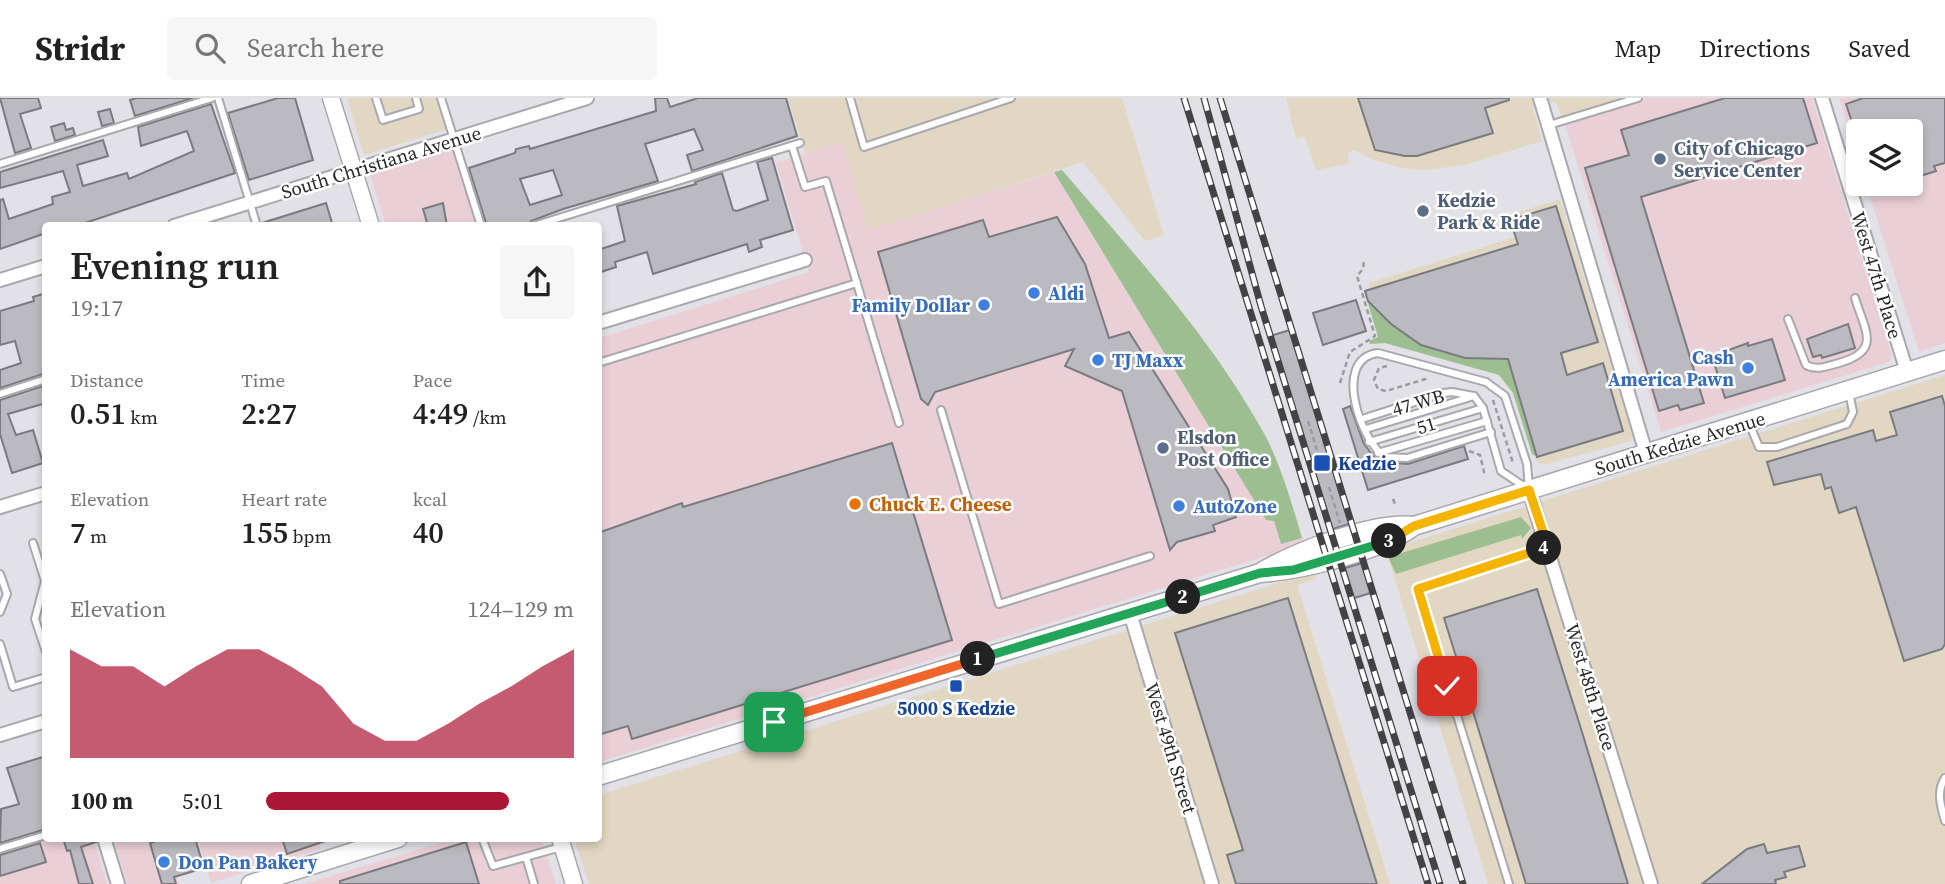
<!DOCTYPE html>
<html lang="en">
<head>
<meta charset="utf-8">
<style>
	body { margin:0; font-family:"Source Serif 4",serif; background:#f6f6f6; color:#222; height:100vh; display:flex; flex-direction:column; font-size:26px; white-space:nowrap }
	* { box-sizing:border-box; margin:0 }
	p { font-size:23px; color:#767676 }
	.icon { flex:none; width:38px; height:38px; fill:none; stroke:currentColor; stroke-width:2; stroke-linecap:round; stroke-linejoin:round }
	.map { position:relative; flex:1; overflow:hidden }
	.panel { position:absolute; left:42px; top:124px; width:560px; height:620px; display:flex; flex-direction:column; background:#fff; border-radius:7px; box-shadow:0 4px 10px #0003 }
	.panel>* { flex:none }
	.buttons { position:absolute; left:1846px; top:21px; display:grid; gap:14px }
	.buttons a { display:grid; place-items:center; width:77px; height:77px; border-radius:7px; background:#fff; box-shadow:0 4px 10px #0003; font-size:35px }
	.pin { position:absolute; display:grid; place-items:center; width:60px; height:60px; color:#fff; margin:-30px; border-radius:14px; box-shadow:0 4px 10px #0006 }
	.km { position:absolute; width:35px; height:35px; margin:-18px; border-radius:50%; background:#222; color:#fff; font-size:19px; line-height:35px; text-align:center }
	.round { display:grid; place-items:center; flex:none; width:74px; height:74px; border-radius:7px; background:#f6f6f6 }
	.head { display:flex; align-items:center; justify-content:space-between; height:119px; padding:0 28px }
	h1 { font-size:38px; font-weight:600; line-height:52px }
	.metrics { display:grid; grid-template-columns:repeat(3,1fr); gap:10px; height:119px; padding:7px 28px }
	.metrics div { display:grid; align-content:center }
	.metrics b { font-size:30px; font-weight:600 }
	.metrics small { font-size:19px; font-weight:400 }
	.metrics p { font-size:19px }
	.chart { height:196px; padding:14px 28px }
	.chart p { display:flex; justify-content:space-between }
	.chart svg { width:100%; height:126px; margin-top:7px; fill:#ac1736; opacity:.7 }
	ul { padding:0 28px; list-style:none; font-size:23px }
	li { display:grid; grid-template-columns:112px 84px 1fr; align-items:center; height:52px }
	li i { height:18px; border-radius:9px; background:#ac1736 }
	header { display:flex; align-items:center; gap:42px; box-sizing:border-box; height:98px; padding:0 35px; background:#fff; border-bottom:2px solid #e0e0e0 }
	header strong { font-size:33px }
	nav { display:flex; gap:38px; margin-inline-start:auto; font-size:24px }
	.search { width:490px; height:63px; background:#f6f6f6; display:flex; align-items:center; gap:18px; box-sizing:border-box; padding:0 24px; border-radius:7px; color:#767676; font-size:26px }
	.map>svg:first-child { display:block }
	.commercial { fill:#ead0d6 }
	.industrial { fill:#e1d7c2 }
	.green { fill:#9dbe91 }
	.building { fill:#babac0; stroke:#7a7b80; stroke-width:2; fill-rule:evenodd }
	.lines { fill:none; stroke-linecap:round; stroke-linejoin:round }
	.service-casing { stroke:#a9a8ae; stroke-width:10 }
	.minor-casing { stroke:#a9a8ae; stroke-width:16 }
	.tertiary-casing { stroke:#a9a8ae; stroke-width:19 }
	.secondary-casing { stroke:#a9a8ae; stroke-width:21 }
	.path { stroke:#9b9b9f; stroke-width:2.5; stroke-dasharray:5 3.5; stroke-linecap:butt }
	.service { stroke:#fff; stroke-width:6 }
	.minor { stroke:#fff; stroke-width:12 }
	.tertiary { stroke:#fff; stroke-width:16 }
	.secondary { stroke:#fff; stroke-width:18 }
	.rail-casing { stroke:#434345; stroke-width:7 }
	.rail { stroke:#fff; stroke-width:4.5; stroke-dasharray:13; stroke-linecap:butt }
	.split-1-casing { stroke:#fff; stroke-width:14 }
	.split-2-casing { stroke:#fff; stroke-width:14 }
	.split-3-casing { stroke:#fff; stroke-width:14 }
	.split-4-casing { stroke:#fff; stroke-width:14 }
	.split-5-casing { stroke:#fff; stroke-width:14 }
	.split-1 { stroke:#f0652b; stroke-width:9 }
	.split-2 { stroke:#22a559; stroke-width:9 }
	.split-3 { stroke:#22a559; stroke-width:9 }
	.split-4 { stroke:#f5b400; stroke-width:9 }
	.split-5 { stroke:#f5b400; stroke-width:9 }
	.service-dot { fill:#5c6f8a; stroke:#fff; stroke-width:2.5 }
	.shop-dot { fill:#3f7fe0; stroke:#fff; stroke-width:2.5 }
	.transit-dot { fill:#1a4fb4; stroke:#fff; stroke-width:2.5 }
	.food-dot { fill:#e8710a; stroke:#fff; stroke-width:2.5 }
	.labels { text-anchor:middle; stroke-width:5; stroke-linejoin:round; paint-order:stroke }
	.service-label { font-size:19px; font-weight:bold; fill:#4e5e75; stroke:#fff; text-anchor:start }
	.street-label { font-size:19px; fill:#272729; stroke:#fff }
	.shop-label { font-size:19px; font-weight:bold; fill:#366cbe; stroke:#fff; text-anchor:start }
	.transit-label { font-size:19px; font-weight:bold; fill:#164399; stroke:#fff; text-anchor:start }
	.food-label { font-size:19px; font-weight:bold; fill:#c56008; stroke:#fff; text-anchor:start }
</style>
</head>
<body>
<header>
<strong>Stridr</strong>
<div class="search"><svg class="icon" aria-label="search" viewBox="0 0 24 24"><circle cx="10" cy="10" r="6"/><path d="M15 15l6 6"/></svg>Search here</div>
<nav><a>Map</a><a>Directions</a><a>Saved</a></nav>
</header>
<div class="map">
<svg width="1945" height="786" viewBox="0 0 1945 786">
	<rect width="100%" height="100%" fill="#e1e1e7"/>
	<g class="commercial">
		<path d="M1638,0h174l80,258 -3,6 -228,70 -97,-311z"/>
		<path d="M1839,0h106v245l-26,9 -53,-168h45v-53h-53v30z"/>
		<path d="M842,43l27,88 185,-57 212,348h8l7,24 22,-7 2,7 -706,218v-424l210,-66 -33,-109z"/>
		<path d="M457,50l24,78h-95l-16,-52z"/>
		<path d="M46,740h47l14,46h-107v-35z"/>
		<path d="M113,740h52l14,46h-52z"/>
		<path d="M198,740h119l4,11 -110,34z"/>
		<path d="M456,740h85l15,46h-252z"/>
	</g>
	<g class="industrial">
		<path d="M347,0h94l9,30 -86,27z"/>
		<path d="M788,0h334l42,137 -19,6 -62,-79 -215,68 -26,-88 -37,11z"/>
		<path d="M1286,0h352l-74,23 -9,-20 -22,7 9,33 -77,24 -40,5 -23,-2 -29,-8 -18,-10 -8,3 2,11 -33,6 -11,-33 -9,2z"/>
		<path d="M1560,101l73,238 -2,4 -88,24 -9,-7 3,-1 -29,-98 -43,-1 -44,-13 -30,-21 -24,-24 -2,-9 5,-2 -1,-6 146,-46 -6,-22z"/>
		<path d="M1945,277v509h-457l-102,-334z"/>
		<path d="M1314,474l2,7 -19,6 93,299h-801l-15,-46h24l1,-43z"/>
	</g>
	<g class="green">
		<path d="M1062,72c73,85 150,168 204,267 16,32 26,67 36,101l-21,6 -7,-23 -8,-1 -212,-348z"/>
		<path d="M1367,202c45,46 76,61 141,59l29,98 -5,-3 -19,-61 -14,-18 -114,-32 -15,1 -1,-3 9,-4z"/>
		<path d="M1521,419l10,11 -9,11 -1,-4 -125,39 -8,-17z"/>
	</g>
	<g class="building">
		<path d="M0,0h38l3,10 -21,6 11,34 -16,5z"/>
		<path d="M137,0h56l-58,18 -5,-16z"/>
		<path d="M278,0h17l18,62 -64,20 -21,-67z"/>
		<path d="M655,0h12l3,9 28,-9h88l11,38 -105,35 -5,-16 16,-5 -9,-21 -49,15 13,37 -95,28 -32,12 -4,5h-40l-18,-58 46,-15 1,-4 13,-3 1,3 126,-38zM553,72l9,25 -32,10 -10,-26z"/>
		<path d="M1358,0h151v2l-24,8 8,25 -76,23h-12l-30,-6z"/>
		<path d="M1725,0h78l14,45 -176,54 63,206 -24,7 -2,-5 -19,6 -74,-243 44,-13 -8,-25z"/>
		<path d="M1863,0h82v65l-11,3 2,5 -25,8v-48h-56l-9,-27z"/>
		<path d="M211,6l24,69 -153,51 -36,2v7l-46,16v-49l3,-1 6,20 44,-15 -1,-7 18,-5 -7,-21 -63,17v-16l103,-32 5,16 -31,9 6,21 44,-13 2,6 65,-28 -7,-20 -46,15 -3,-19z"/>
		<path d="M110,11l4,14 -12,3 -4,-14z"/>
		<path d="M64,25l2,7 7,-2 2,7 -20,6 -4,-14z"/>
		<path d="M772,60l21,72 -33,10 2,7 -13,5 -2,-8 -94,30 -6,-22 -32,10 1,5 -18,6v-23l27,-9 -8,-35 79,-22 -1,-2 27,-9 11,37 4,1 31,-11 -11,-38z"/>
		<path d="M326,105l7,23h-70l-1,-3z"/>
		<path d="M443,105l4,23h-19l-5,-17z"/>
		<path d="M1556,108l42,136 -37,11 6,22 36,-12 20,68 -86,26 -29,-98 -43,-1 -44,-13 -30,-21 -23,-23 -3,-10 153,-47 -8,-24z"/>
		<path d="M1057,119l28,47 24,74 20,-6 99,157 8,28 -23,8 2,6 -38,11 -7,8 -48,-159 -57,-25 9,-17 -139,43 -7,13 -7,-6 -43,-147 105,-32 6,17z"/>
		<path d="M46,195v80l-46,15v-18l21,-7 -6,-22 -15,4v-34l34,-10 -1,-4z"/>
		<path d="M1356,202l10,31 -43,14 -10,-32z"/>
		<path d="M1848,226l7,24 -33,10 -1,-3 -8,2 -6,-18z"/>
		<path d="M1293,231l59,194 -22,7 -60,-194z"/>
		<path d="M1772,241l13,41 -60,18 -13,-42 36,-13v3z"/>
		<path d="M43,288l3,17 -38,11 8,21 17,-5 10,33 -31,10 -12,-39v-34z"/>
		<path d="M1942,298l3,10v238l-3,5 -38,12 -48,-154 -17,6 -8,-26 -6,2 -4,-15 -47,11 -7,-23 106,-32 3,11 21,-6 -7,-23z"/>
		<path d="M1350,308l14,38 11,14 8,4 25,2 56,-18 4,13 -100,31 -25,-81z"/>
		<path d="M892,345l60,197 -320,99 -4,-13 -30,9v-202l84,-30 1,4z"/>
		<path d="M1365,464l9,30 -23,7 -9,-30z"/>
		<path d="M1537,491l45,143 46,152h-102l-59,-192 -23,-74z"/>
		<path d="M1288,500l89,286h-141l-9,-29 16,-5 -68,-217z"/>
		<path d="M46,658v73l-46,14 1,-34 18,-5 -12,-36z"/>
		<path d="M63,740h32l1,4 -15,5 12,37h-14l-9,-34 -3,1z"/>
		<path d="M164,740h31l9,30 -30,9 2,7h-14l-12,-41z"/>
		<path d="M282,740h42l1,3 -38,13z"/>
		<path d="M466,744l13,42h-139v-3z"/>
		<path d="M40,745l6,19 -46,14v-21z"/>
		<path d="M1764,746l3,9 32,-7 6,20 -21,6 2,5 -11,3 1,4h-74l45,-35z"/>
	</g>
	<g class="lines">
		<defs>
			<g id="service">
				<path d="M218,0l39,128"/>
				<path d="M376,0l7,22 36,-11 -3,-11"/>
				<path d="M441,0l40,128"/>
				<path d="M850,0l14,49 147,-49"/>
				<path d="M1549,27l89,-27"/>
				<path d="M792,48l13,41 21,-6 73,242"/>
				<path d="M0,66l212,-66"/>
				<path d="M533,128l267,-83"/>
				<path d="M1788,221l18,46c11,6 21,1 33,-2 43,-12 26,-32 16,-65"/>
				<path d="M598,265l259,-80"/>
				<path d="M0,296l46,-15"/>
				<path d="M1474,298l9,12 18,63 24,16"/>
				<path d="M941,312l58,194 151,-48"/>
				<path d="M1362,321l81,-26 9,-1 22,4"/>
				<path d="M1749,325l10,24h18l70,-23 6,-12 -4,-20"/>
				<path d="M1366,331l108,-33"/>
				<path d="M1491,334l-84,26 -21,-1c-23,-11 -56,-98 -8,-104l108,29 19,14 22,68 2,24"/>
				<path d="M1369,344l114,-34"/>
				<path d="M1378,355l109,-32"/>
				<path d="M33,445l12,38 -10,38 11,33"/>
				<path d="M0,476l7,20 -7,18"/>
				<path d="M0,546l13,43 33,-10"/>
				<path d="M1945,680c-9,13 -4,29 0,43"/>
				<path d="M482,740l11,28 68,-19"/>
				<path d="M0,751l46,-14"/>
				<path d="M526,759l8,27"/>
				<path d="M1509,786l-91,-295 129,-42"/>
			</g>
			<g id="minor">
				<path d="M1540,0l106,355"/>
				<path d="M1822,0l85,274"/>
				<path d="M174,128l413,-128"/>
				<path d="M0,182l46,-14"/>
				<path d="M598,225l207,-63"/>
				<path d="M1529,392l122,394"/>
				<path d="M0,409l46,-14"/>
				<path d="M1130,515l82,271"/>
				<path d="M0,637l46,-14"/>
				<path d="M104,740l14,46"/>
			</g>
			<g id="tertiary">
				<path d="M331,0l40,128"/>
				<path d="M560,740l14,46"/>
			</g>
			<g id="secondary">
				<path d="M1263,473c35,-20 112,-50 151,-45"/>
				<path d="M598,678l662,-203c43,-3 120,-22 154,-47l531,-166"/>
				<path d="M251,786l147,-46"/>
			</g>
		</defs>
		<use href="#service" class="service-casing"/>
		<use href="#minor" class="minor-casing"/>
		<use href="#tertiary" class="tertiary-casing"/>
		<use href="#secondary" class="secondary-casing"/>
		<g class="path">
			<path d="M1387,268l-8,2 -5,12 4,9 8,2 43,-13"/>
			<path d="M1340,285l10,-31 25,-16 -18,-60 6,-7 1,-8"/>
			<path d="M1493,302l20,63"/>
			<path d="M1308,323l12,39"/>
			<path d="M1469,353l11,4 5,21"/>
			<path d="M1360,365l5,-2"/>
			<path d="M1329,389l11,36"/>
			<path d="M1393,401l2,5"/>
		</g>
		<use href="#service" class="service"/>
		<use href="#minor" class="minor"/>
		<use href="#tertiary" class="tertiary"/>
		<use href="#secondary" class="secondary"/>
		<defs>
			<g id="rail">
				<path d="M1184,0l244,786"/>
				<path d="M1204,0l57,208 179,578"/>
				<path d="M1220,0l243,786"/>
			</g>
		</defs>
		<use href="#rail" class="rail-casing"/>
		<use href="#rail" class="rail"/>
	</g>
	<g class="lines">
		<defs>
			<path id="split-1" d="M774,624l204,-63"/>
			<path id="split-2" d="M978,561l205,-62"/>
			<path id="split-3" d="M1183,499l77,-24 33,-3 96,-29"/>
			<path id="split-4" d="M1389,443l25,-15 115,-36 19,57 -4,1"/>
			<path id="split-5" d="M1447,588l-29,-97 126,-41"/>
		</defs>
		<use href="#split-1" class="split-1-casing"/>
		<use href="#split-2" class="split-2-casing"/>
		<use href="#split-3" class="split-3-casing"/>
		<use href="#split-4" class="split-4-casing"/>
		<use href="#split-5" class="split-5-casing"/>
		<use href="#split-1" class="split-1"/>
		<use href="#split-2" class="split-2"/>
		<use href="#split-3" class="split-3"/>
		<use href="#split-4" class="split-4"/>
		<use href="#split-5" class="split-5"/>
	</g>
	<g class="service-dot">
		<circle cx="1660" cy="61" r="7"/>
		<circle cx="1423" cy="113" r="7"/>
		<circle cx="1163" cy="350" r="7"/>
	</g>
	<g class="shop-dot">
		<circle cx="1034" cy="195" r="7"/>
		<circle cx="984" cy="207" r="7"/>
		<circle cx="1098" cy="262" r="7"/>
		<circle cx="1748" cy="270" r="7"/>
		<circle cx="1179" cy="408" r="7"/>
		<circle cx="164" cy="764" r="7"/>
	</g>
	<g class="transit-dot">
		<rect x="1313" y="356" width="18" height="18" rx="3.5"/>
		<rect x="949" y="581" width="14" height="14" rx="3.5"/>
	</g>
	<circle class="food-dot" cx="855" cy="406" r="7"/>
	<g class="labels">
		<g class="service-label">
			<text x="1674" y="57">City of Chicago<tspan x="1674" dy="22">Service Center</tspan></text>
			<text x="1437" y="109">Kedzie<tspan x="1437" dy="22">Park &amp; Ride</tspan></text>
			<text x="1177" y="346">Elsdon<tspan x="1177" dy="22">Post Office</tspan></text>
		</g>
		<g class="street-label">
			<text transform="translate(381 64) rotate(-17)" y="7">South Christiana Avenue</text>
			<text transform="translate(1877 177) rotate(73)" y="7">West 47th Place</text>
			<text transform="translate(1418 304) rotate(-16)" y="7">47 WB</text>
			<text transform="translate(1426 327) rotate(-17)" y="7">51</text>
			<text transform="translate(1680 345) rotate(-17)" y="7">South Kedzie Avenue</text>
			<text transform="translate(1591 589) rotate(73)" y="7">West 48th Place</text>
			<text transform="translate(1171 650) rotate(73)" y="7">West 49th Street</text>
		</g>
		<g class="shop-label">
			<text x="1048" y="202">Aldi</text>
			<text x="970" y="214" text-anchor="end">Family Dollar</text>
			<text x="1734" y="266" text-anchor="end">Cash<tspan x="1734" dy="22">America Pawn</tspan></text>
			<text x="1112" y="269">TJ Maxx</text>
			<text x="1193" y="415">AutoZone</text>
			<text x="178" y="771">Don Pan Bakery</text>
		</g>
		<g class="transit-label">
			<text x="1338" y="372">Kedzie</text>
			<text x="956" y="617" text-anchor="middle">5000 S Kedzie</text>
		</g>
		<g class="food-label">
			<text x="869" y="413">Chuck E. Cheese</text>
		</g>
	</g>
</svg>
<div class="buttons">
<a><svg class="icon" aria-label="layers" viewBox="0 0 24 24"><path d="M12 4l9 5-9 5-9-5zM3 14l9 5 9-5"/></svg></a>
</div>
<div class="pin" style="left:774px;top:624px;background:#1e9e55"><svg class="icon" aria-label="arrive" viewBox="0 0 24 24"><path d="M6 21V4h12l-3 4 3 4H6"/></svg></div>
<div class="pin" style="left:1447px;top:588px;background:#d93025"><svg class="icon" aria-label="check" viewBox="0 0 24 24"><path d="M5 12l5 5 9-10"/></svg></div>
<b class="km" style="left:978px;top:561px">1</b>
<b class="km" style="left:1183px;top:499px">2</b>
<b class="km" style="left:1389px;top:443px">3</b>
<b class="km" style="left:1544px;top:450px">4</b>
<section class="panel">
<div class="head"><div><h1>Evening run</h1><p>19:17</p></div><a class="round"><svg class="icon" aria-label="share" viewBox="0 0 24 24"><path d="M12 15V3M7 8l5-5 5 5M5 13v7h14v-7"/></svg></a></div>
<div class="metrics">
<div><p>Distance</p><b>0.51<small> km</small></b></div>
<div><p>Time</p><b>2:27</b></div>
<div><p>Pace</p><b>4:49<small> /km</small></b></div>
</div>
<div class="metrics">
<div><p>Elevation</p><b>7<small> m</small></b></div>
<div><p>Heart rate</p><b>155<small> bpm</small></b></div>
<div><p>kcal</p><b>40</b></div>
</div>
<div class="chart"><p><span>Elevation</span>124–129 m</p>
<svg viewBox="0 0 160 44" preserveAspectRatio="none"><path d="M0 44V6L10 12L20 12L30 19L40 12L50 6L60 6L70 12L80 19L90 32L100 38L110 38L120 32L130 25L140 19L150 12L160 6V44z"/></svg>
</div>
<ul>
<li><b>100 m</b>5:01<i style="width:79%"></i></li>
</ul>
</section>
</div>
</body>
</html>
